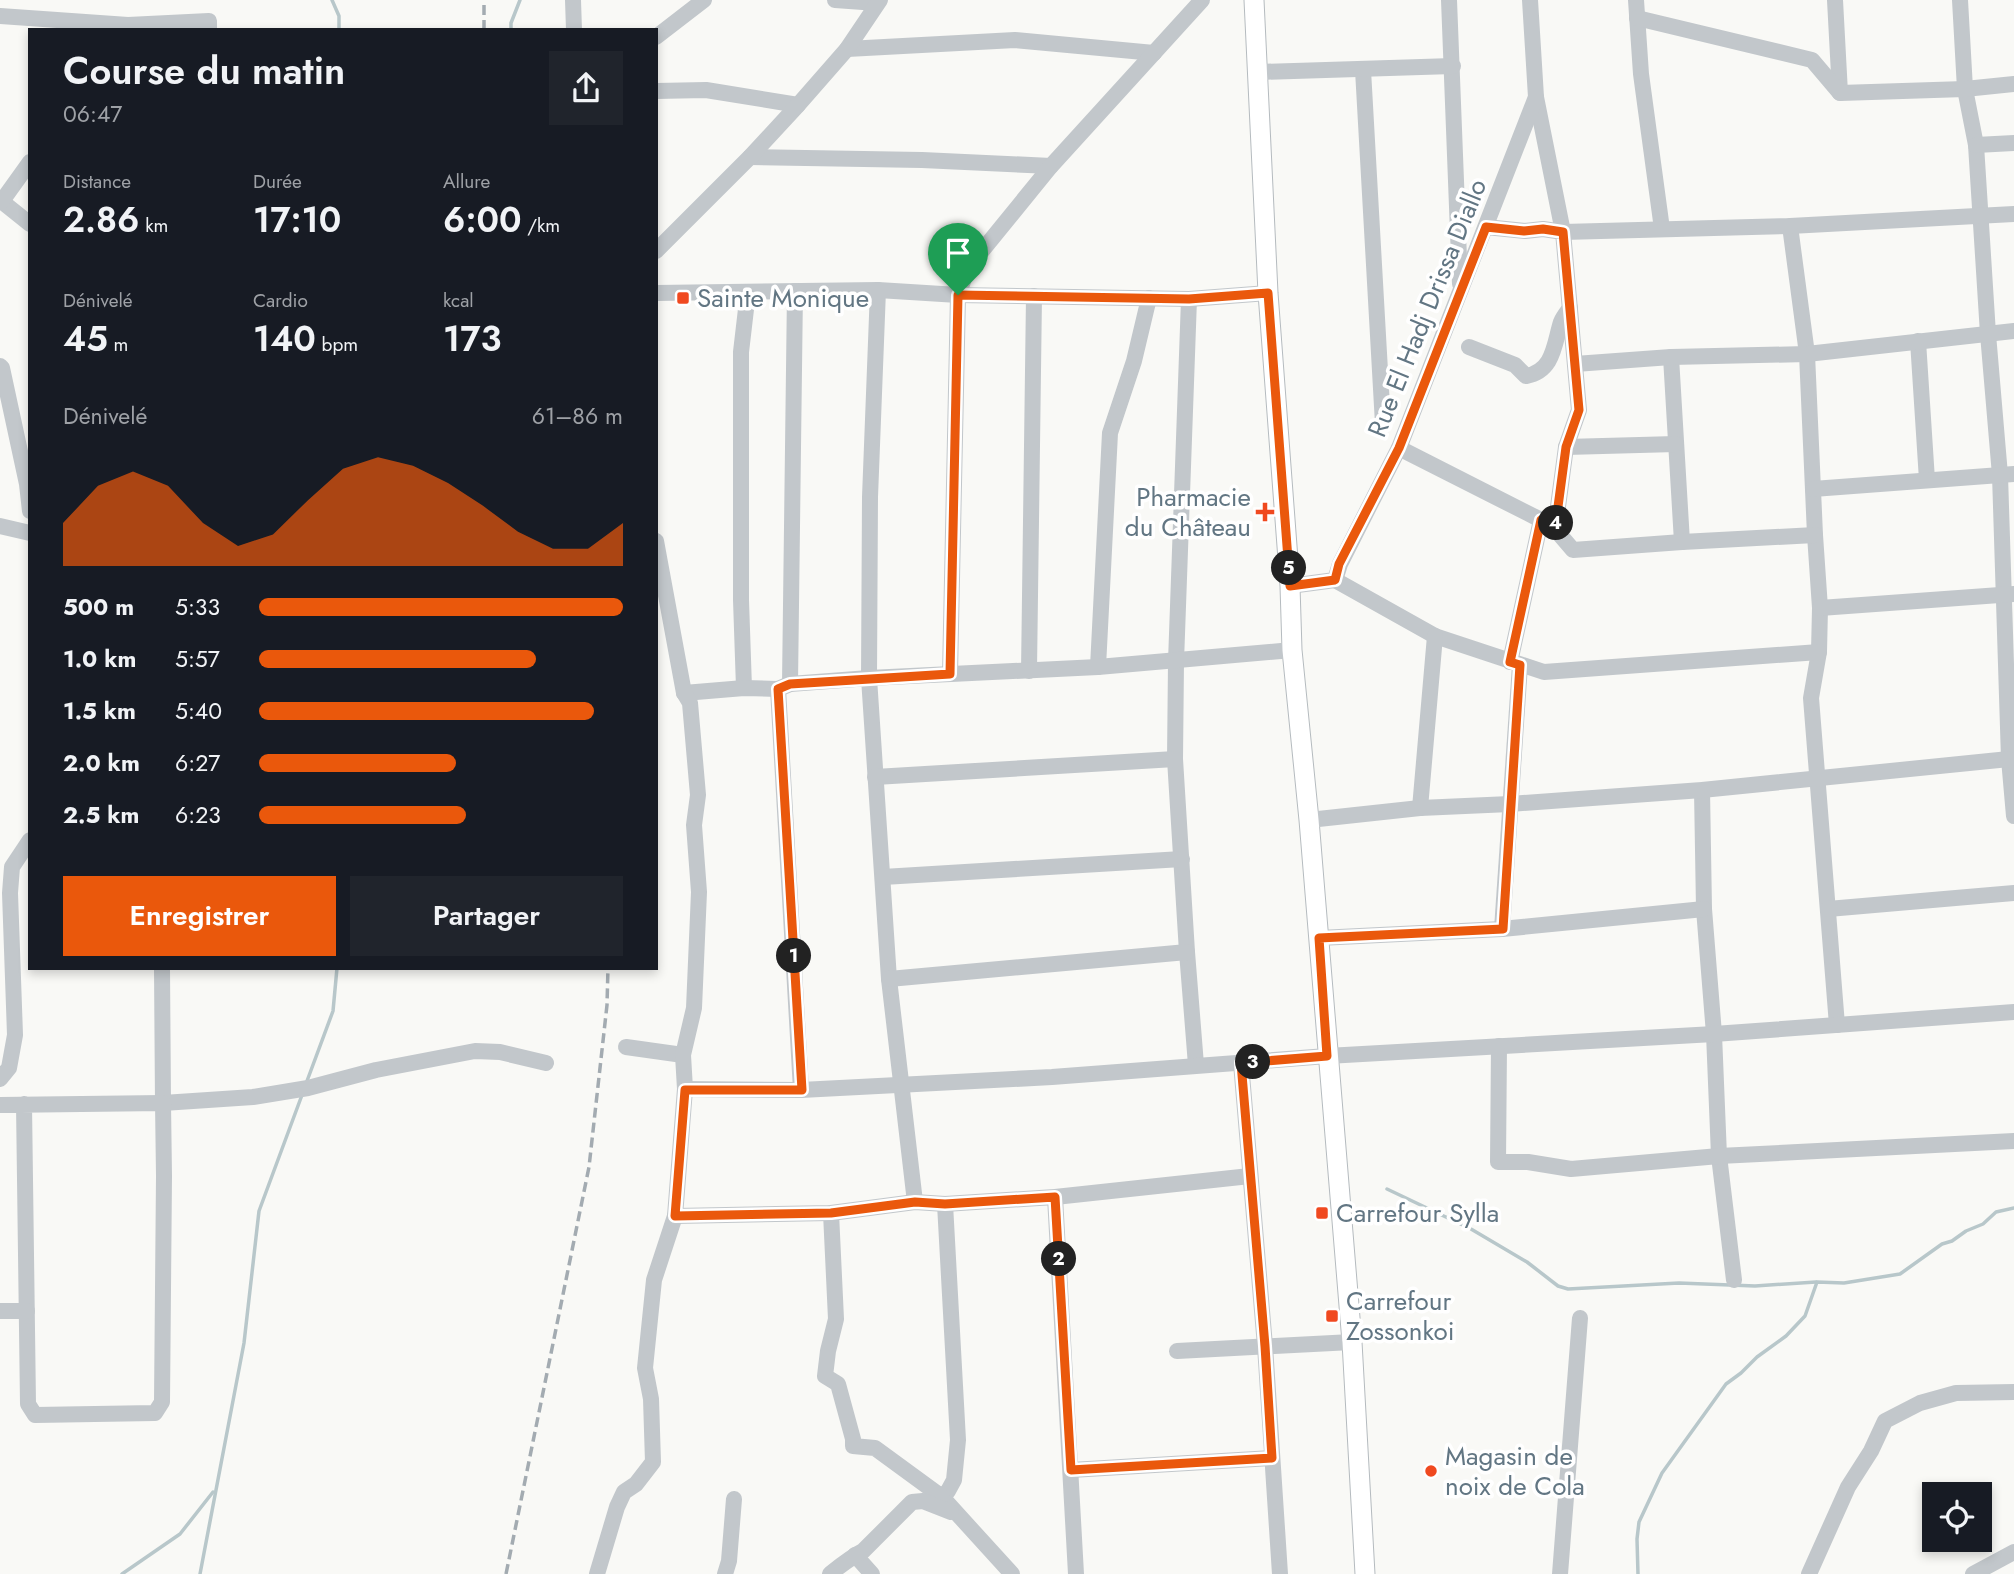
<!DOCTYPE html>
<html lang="fr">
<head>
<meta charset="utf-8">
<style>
	body { margin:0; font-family:Jost,sans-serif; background:#20242c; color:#f1f3f6; height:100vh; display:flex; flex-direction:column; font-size:26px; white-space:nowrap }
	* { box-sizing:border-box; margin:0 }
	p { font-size:23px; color:#9ea1a6 }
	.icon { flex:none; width:38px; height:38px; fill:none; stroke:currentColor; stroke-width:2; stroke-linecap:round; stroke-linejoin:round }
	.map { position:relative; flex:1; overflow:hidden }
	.panel { position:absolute; left:28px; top:28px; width:630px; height:942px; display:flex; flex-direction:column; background:#171b24; border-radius:0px; box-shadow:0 4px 10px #0003 }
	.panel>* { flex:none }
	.tools { position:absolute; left:1922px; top:1482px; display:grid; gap:14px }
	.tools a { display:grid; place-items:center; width:70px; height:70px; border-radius:0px; background:#171b24; box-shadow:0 4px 10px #0003; font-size:35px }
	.pin { position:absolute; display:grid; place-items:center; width:60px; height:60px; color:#fff; margin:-72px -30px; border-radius:50% 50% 50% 0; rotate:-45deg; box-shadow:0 0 7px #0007 }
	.pin .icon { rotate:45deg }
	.km { position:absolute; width:35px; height:35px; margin:-18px; border-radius:50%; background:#222; color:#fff; font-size:19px; line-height:35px; text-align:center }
	.round { display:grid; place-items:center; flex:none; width:74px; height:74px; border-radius:0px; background:#20242c }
	.overview { display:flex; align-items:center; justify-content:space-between; height:119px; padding:0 35px }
	h1 { font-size:38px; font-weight:600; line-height:52px }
	.figures { display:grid; grid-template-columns:repeat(3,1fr); gap:10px; height:119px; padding:7px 35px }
	.figures div { display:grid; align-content:center }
	.figures b { font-size:35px; font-weight:600 }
	.figures small { font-size:19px; font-weight:400 }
	.figures p { font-size:19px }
	.chart { height:196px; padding:14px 35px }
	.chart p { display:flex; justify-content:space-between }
	.chart svg { width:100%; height:126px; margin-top:7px; fill:#ea580c; opacity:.7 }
	.primary-button { display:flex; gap:14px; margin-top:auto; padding:14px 35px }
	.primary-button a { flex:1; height:80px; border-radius:0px; background:#ea580c; color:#fff; font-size:28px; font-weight:600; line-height:80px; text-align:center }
	.primary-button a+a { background:#20242c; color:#f1f3f6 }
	ul { padding:0 35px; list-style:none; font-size:23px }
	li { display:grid; grid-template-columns:112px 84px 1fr; align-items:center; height:52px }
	li i { height:18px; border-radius:9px; background:#ea580c }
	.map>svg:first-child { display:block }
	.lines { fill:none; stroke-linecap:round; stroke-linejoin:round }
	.stream { stroke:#b8c7ca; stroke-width:3.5 }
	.major-casing { stroke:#b5bbbf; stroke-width:21 }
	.minor { stroke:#c2c7cb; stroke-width:16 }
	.major { stroke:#fff; stroke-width:19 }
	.rail { stroke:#a3abb1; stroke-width:3.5; stroke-dasharray:10 5; stroke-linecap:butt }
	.route-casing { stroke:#fff; stroke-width:14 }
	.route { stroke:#ea580c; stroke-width:9 }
	.poi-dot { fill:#f0491f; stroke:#fff; stroke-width:2.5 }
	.labels { text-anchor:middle; stroke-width:7; stroke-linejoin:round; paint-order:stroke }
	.poi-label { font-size:26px; fill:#627683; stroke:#fff; text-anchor:start }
	.street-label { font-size:26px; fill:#627683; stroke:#fff }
</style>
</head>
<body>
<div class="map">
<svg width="2014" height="1574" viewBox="0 0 2014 1574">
	<rect width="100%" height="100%" fill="#f9f9f6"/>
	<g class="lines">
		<g class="stream">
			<path d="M332,0l7,16v14"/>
			<path d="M511,30v-7l9,-23"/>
			<path d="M307,1081l26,-70 4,-43"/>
			<path d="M1387,1189l84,40 56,33 31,24 10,3 111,-6 76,3 61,-4"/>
			<path d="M122,1574l58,-40 33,-42"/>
			<path d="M200,1574l44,-231 15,-132 43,-116"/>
			<path d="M1638,1574l-1,-35 2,-17 23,-49 64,-89 15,-11 16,-16 29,-21 19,-20 12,-34 27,1 56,-9 42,-30 10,-3 14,-10 17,-7 13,-12 18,-4"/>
		</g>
		<defs>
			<path id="major" d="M1254,0l14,293 22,293 2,64 17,170 43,522 13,232"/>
		</defs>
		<use href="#major" class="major-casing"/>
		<g class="minor">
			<path d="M573,0l1,30"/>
			<path d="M835,0l42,3"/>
			<path d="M1449,0l11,284"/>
			<path d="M1636,0l5,74 21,155"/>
			<path d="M1835,0l5,93"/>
			<path d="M1960,0l5,89 11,56 12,189 12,141 9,284 5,57"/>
			<path d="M0,16l128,9 81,-4v9"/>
			<path d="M1637,18l175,42 28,33 125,-4 49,-5"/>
			<path d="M656,37l48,-37"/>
			<path d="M847,49l168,-9 139,13"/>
			<path d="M1363,70l20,354"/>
			<path d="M1258,72l195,-6"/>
			<path d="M656,91l50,-1 92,15"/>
			<path d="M1536,97l27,135 16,178 -13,37 -11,82"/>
			<path d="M1976,145l38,-2"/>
			<path d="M750,157l172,3 129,6"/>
			<path d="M0,200l30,24"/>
			<path d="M2,201l28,-39"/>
			<path d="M1790,226l17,128 8,181 5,73 -1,44 -8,46 26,327"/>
			<path d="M1486,227l39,4 18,-2 20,3 227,-6 224,-12"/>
			<path d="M656,251l94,-94 48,-52 49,-56 33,-49"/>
			<path d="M878,290l-8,207 -1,181 20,301 26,223"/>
			<path d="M656,293l222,-3 80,5 231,4 79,-6"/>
			<path d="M1189,299l-13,363 -1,97 12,193 9,113"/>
			<path d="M1918,341l9,139"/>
			<path d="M1469,347l46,18 11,11c28,-5 28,-32 35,-54 2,-5 6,-10 9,-14"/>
			<path d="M1671,357l11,185"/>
			<path d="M1575,364l96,-7 136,-3 207,-23"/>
			<path d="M0,366l2,2 25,116 3,27"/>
			<path d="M1566,447l110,-3"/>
			<path d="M1399,448l142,72 14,9 18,21 109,-8 133,-7"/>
			<path d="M1813,489l201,-15"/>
			<path d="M0,526l30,7"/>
			<path d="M1335,580l100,56 109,36 275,-20"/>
			<path d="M1290,586l45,-6 5,-16 59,-116 137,-351 -6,-97"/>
			<path d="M1820,608l194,-14"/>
			<path d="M1510,662l31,-142"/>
			<path d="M1098,667l12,-234 24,-72 15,-63"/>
			<path d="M1029,671l5,-375"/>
			<path d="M950,674l8,-379 10,-27 83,-102 151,-166"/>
			<path d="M790,684l5,-393"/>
			<path d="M744,688l-3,-88v-248l7,-60"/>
			<path d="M778,689l23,401"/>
			<path d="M684,693l60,-5 34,1 12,-5 79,-6 229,-11 194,-17"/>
			<path d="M875,777l300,-18"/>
			<path d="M1702,790l2,119 10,125 5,122 15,124"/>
			<path d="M1420,808l15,-172"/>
			<path d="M1309,820l111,-12 90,-4 192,-14 307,-31"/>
			<path d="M883,877l299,-18"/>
			<path d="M1828,909l186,-16"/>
			<path d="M1502,929l18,-264"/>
			<path d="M1319,938l183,-9 202,-20"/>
			<path d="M162,968l1,135 90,-6 55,-9 68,-18 99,-19 25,1 46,11"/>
			<path d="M889,979l298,-27"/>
			<path d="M1499,1046l-1,116h30l43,7 148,-13 295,-15"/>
			<path d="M626,1047l57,8"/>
			<path d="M1241,1063l24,283 15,228"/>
			<path d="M0,1079l9,-11 6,-33 -5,-142 2,-26 18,-27"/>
			<path d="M685,1089l116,1 251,-13 275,-21 387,-22 300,-22"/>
			<path d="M0,1105l163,-2 1,73 -2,226 -7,11 -120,2 -7,-11 -4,-300"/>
			<path d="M1055,1197l21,377"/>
			<path d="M945,1204l13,236 -4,40 -6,11 -6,6 70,77"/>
			<path d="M831,1213l5,106 -8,32 -3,25 13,8 15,55v7l22,2 67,49"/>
			<path d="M675,1216l156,-3 84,-11 30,2 110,-7 195,-21"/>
			<path d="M0,1311h27"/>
			<path d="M1177,1351l175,-9"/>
			<path d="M1071,1470l201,-12"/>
			<path d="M855,1555l17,19"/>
			<path d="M597,1574l20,-67 7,-15 12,-8 17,-22 -2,-63 -6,-31 9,-88 21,-64 10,-127 -2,-34 11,-47 5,-116 -5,-67 4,-30 -8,-92 -6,-10 -28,-152"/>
			<path d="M725,1574l4,-13 5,-62"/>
			<path d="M830,1574c10,-8 21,-17 33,-23l49,-49 11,-1 28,11"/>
			<path d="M1560,1574l20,-256"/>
			<path d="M1809,1574l39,-87 23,-36 14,-30 35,-18 36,-10 58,-1"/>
			<path d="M1973,1574l41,-22"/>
		</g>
		<use href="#major" class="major"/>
		<g class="rail">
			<path d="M484,30v-30"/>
			<path d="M506,1574l83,-407 18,-162 1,-37"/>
		</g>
	</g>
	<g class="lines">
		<defs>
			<path id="route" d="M1486,227l38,4 19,-2 20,3 16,178 -13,37 -11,82 -14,-9 -31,142 10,3 -17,264 -184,9 8,118 -86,7 24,283 7,112 -201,12 -16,-273 -110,7 -30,-2 -84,11 -156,3 10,-126h117l-24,-401 12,-5 160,-10 8,-379 231,4 79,-6 22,293 45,-6 4,-16 60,-116z"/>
		</defs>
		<use href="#route" class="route-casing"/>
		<use href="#route" class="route"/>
	</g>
	<g class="poi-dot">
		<rect x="676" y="291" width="14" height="14" rx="3.5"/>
		<path d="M1261.5 501.5h7v7h7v7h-7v7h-7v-7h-7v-7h7z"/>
		<rect x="1315" y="1206" width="14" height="14" rx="3.5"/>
		<rect x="1325" y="1309" width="14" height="14" rx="3.5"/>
		<circle cx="1431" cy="1471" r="7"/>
	</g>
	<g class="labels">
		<g class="poi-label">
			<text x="697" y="307">Sainte Monique</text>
			<text x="1251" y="506" text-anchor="end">Pharmacie<tspan x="1251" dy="30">du Château</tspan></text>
			<text x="1336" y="1222">Carrefour Sylla</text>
			<text x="1346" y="1310">Carrefour<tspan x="1346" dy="30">Zossonkoi</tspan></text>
			<text x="1445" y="1465">Magasin de<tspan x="1445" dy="30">noix de Cola</tspan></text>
		</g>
		<g class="street-label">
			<text transform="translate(1427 308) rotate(-68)" y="9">Rue El Hadj Drissa Diallo</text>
		</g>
	</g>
</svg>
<div class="tools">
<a><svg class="icon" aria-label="locate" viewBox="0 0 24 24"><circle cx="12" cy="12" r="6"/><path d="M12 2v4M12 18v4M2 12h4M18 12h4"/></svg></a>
</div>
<div class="pin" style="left:958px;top:295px;background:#1e9e55"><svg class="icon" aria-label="arrive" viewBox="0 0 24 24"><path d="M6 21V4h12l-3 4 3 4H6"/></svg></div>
<b class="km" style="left:794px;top:956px">1</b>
<b class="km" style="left:1059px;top:1259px">2</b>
<b class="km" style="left:1253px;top:1062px">3</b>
<b class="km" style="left:1556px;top:523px">4</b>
<b class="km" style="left:1289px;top:568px">5</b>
<section class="panel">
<div class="overview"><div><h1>Course du matin</h1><p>06:47</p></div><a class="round"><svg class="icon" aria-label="share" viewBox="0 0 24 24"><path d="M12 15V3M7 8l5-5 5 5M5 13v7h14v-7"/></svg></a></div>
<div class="figures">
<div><p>Distance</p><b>2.86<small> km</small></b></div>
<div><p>Durée</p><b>17:10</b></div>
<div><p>Allure</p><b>6:00<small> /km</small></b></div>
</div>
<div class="figures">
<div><p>Dénivelé</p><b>45<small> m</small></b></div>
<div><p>Cardio</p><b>140<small> bpm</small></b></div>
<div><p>kcal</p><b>173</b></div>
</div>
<div class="chart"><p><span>Dénivelé</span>61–86 m</p>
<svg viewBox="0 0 160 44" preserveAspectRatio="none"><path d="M0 44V29L10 16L20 11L30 16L40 29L50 37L60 33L70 21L80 10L90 6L100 9L110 15L120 23L130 32L140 38L150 38L160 29V44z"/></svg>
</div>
<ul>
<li><b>500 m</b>5:33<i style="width:100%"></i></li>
<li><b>1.0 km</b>5:57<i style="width:76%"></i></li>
<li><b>1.5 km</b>5:40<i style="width:92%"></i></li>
<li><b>2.0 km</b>6:27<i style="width:54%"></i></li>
<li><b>2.5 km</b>6:23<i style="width:57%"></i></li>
</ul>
<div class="primary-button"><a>Enregistrer</a><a>Partager</a></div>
</section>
</div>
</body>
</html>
